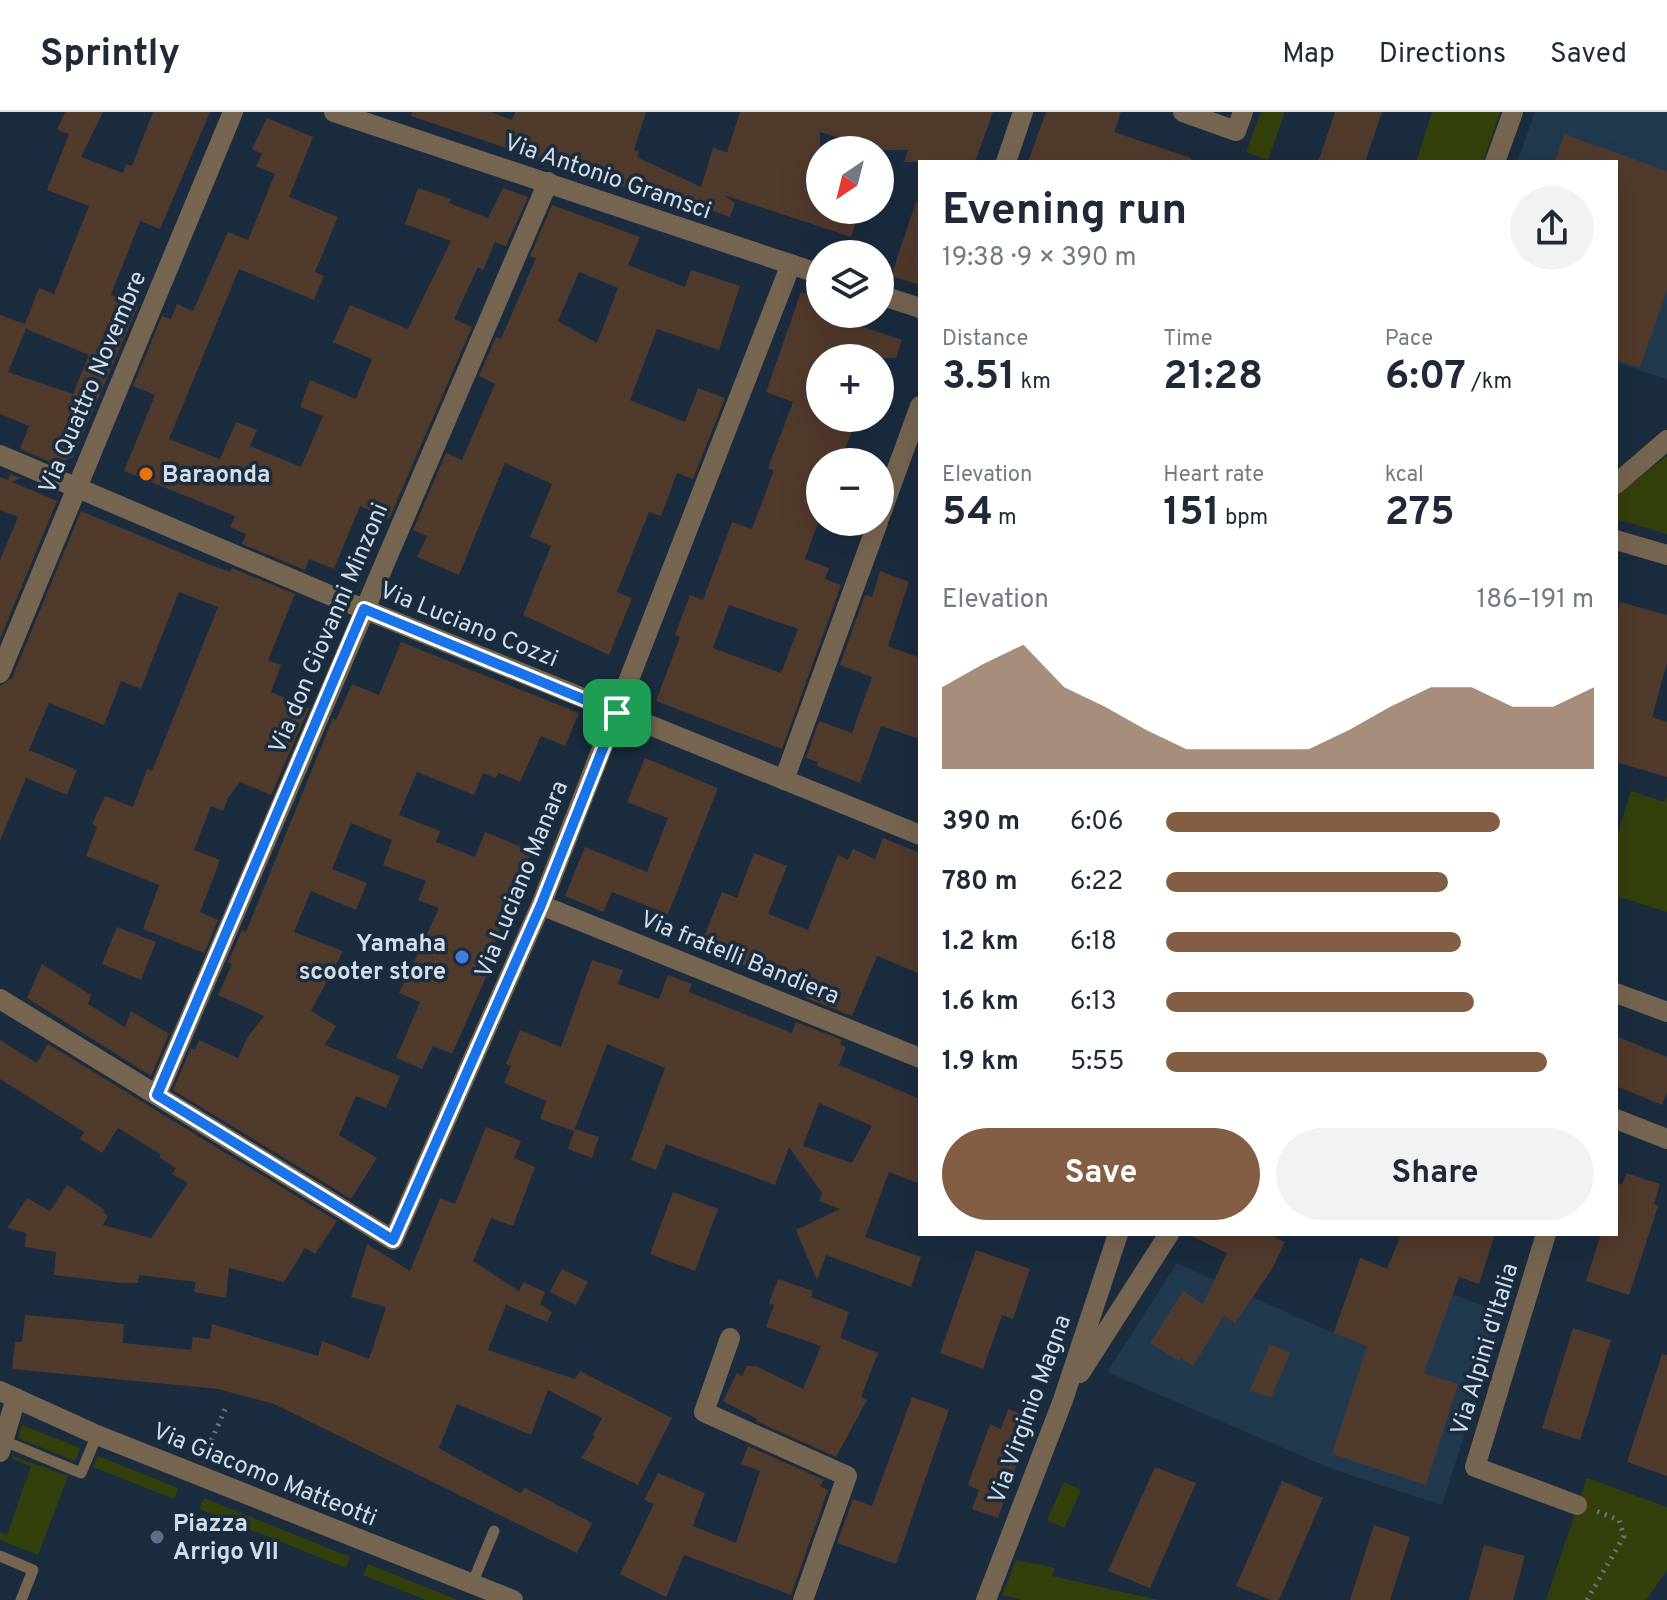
<!DOCTYPE html>
<html lang="en">
<head>
<meta charset="utf-8">
<style>
	body { margin:0; font-family:Overpass,sans-serif; background:#f2f2f3; color:#1f2937; height:100vh; display:flex; flex-direction:column; font-size:30px; white-space:nowrap }
	* { box-sizing:border-box; margin:0 }
	p { font-size:26px; color:#747a83 }
	.icon { flex:none; width:44px; height:44px; fill:none; stroke:currentColor; stroke-width:2; stroke-linecap:round; stroke-linejoin:round }
	.map { position:relative; flex:1; overflow:hidden }
	.panel { position:absolute; left:918px; top:48px; width:700px; height:1076px; display:flex; flex-direction:column; background:#fff; border-radius:0px; box-shadow:0 8px 32px #0002 }
	.panel>* { flex:none }
	.needle { width:52px; rotate:215deg }
	.controls { position:absolute; left:806px; top:24px; display:grid; gap:16px }
	.controls a { display:grid; place-items:center; width:88px; height:88px; border-radius:50%; background:#fff; box-shadow:0 8px 32px #0002; font-size:40px }
	.pin { position:absolute; display:grid; place-items:center; width:68px; height:68px; color:#fff; margin:-34px; border-radius:16px; box-shadow:0 4px 12px #0006 }
	.round { display:grid; place-items:center; flex:none; width:84px; height:84px; border-radius:42px; background:#f2f2f3 }
	.headline { display:flex; align-items:center; justify-content:space-between; height:136px; padding:0 24px }
	h1 { font-size:44px; font-weight:700; line-height:60px }
	.figures { display:grid; grid-template-columns:repeat(3,1fr); gap:12px; height:136px; padding:8px 24px }
	.figures div { display:grid; align-content:center }
	.figures b { font-size:40px; font-weight:700 }
	.figures small { font-size:22px; font-weight:400 }
	.figures p { font-size:22px }
	.chart { height:224px; padding:16px 24px }
	.chart p { display:flex; justify-content:space-between }
	.chart svg { width:100%; height:144px; margin-top:8px; fill:#835d44; opacity:.7 }
	.action { display:flex; gap:16px; margin-top:auto; padding:16px 24px }
	.action a { flex:1; height:92px; border-radius:48px; background:#835d44; color:#fff; font-size:32px; font-weight:700; line-height:92px; text-align:center }
	.action a+a { background:#f2f2f3; color:#1f2937 }
	ul { padding:0 24px; list-style:none; font-size:26px }
	li { display:grid; grid-template-columns:128px 96px 1fr; align-items:center; height:60px }
	li i { height:20px; border-radius:10px; background:#835d44 }
	header { display:flex; align-items:center; gap:48px; box-sizing:border-box; height:112px; padding:0 40px; background:#fff; border-bottom:2px solid #e0e1e3 }
	header strong { font-size:38px }
	nav { display:flex; gap:44px; margin-inline-start:auto; font-size:28px }
	.map>svg:first-child { display:block }
	.built { fill:#21394e }
	.green { fill:#34400c }
	.building { fill:#503a2c; fill-rule:evenodd }
	.lines { fill:none; stroke-linecap:round; stroke-linejoin:round }
	.path { stroke:#687786; stroke-width:5; stroke-dasharray:2 6; stroke-linecap:butt }
	.service { stroke:#766551; stroke-width:11 }
	.minor { stroke:#766551; stroke-width:20 }
	.tertiary { stroke:#766551; stroke-width:20 }
	.route-casing { stroke:#fff; stroke-width:16 }
	.route { stroke:#1a73e8; stroke-width:10 }
	.food-dot { fill:#e8710a; stroke:#1a2c3e; stroke-width:3 }
	.shop-dot { fill:#3f7fe0; stroke:#1a2c3e; stroke-width:3 }
	.service-dot { fill:#5c6f8a; stroke:#1a2c3e; stroke-width:3 }
	.labels { text-anchor:middle; stroke-width:7; stroke-linejoin:round; paint-order:stroke }
	.street-label { font-size:24px; fill:#d2dde9; stroke:#1a2c3e }
	.poi-label { font-size:24px; font-weight:bold; fill:#d2dde9; stroke:#1a2c3e; text-anchor:start }
</style>
</head>
<body>
<header>
<strong>Sprintly</strong>
<nav><a>Map</a><a>Directions</a><a>Saved</a></nav>
</header>
<div class="map">
<svg width="1667" height="1488" viewBox="0 0 1667 1488">
	<rect width="100%" height="100%" fill="#1a2c3e"/>
	<g class="built">
		<path d="M1535,0h132v267l-51,-16v-201h-99z"/>
		<path d="M1361,1146l142,56 -61,191 -110,-36 -225,-97 70,-109 156,70z"/>
	</g>
	<g class="green">
		<path d="M1261,0h24l-17,48 -22,-8z"/>
		<path d="M1432,0h68l-17,50h-67z"/>
		<path d="M1667,344v78l-51,-15v-23z"/>
		<path d="M1631,679l34,11 2,-7v117l-51,-16v-57z"/>
		<path d="M22,1313l58,23 -5,13 -57,-23z"/>
		<path d="M13,1344l55,20 -30,79 -38,-15v-7l7,2 24,-69 -19,-7z"/>
		<path d="M98,1344l80,32 -4,11 -81,-32z"/>
		<path d="M1587,1366l80,29v63l-21,30h-100z"/>
		<path d="M1064,1370l17,8 -17,38 -17,-8z"/>
		<path d="M204,1386l146,59 -4,11 -147,-59z"/>
		<path d="M1016,1448l39,8 -3,8 106,24h-135l-21,-5z"/>
		<path d="M368,1452l90,36h-32l-63,-25z"/>
	</g>
	<g class="building">
		<path d="M65,0h38l-22,45 42,16 3,-9 6,2 21,-54h57l-50,117 -20,-8 -29,74 27,11 -65,151 -18,7 -35,-15 9,-23 -29,-12v-99l25,9 14,-36 15,6 35,-88 -42,-16 22,-56 -12,-4zM26,217l63,26 -16,39 -65,-22z"/>
		<path d="M412,0h79l21,8 3,-8h131l-12,38 5,1 -2,6 64,30 12,-39 14,4 13,-40h253l-18,50h-71l4,-12h-30l-58,-18v78h40l-9,27 -127,-42 11,8 -5,14 -55,-19 -1,6 -263,-88z"/>
		<path d="M1046,0h75l-7,20 77,26v4h-163z"/>
		<path d="M1335,0h47l-17,50h-47z"/>
		<path d="M267,6l46,19 -24,60 49,20 -23,55 9,4 -10,24 -75,-31 -70,170 51,20 16,-37 21,8 -7,16 51,21 22,-51 -23,-9 10,-27 46,19 16,-40 -39,-17 17,-37 58,24 43,-88 -46,-17 13,-36 33,11 -2,4 39,15 15,-30 25,9 -22,49 -11,-4 -12,28 -5,-3 -24,52 18,8 -83,192 -29,-13 -26,63 -25,-10 -4,11 -63,-26 4,-10 -16,-7 5,-11 -111,-45 31,-76 -22,-9 29,-70 9,3 6,-15 16,7 35,-79 20,8 27,-66 -19,-8 6,-12 -10,-5z"/>
		<path d="M1564,22l103,37v118l-27,79 -24,-8v-198h-61z"/>
		<path d="M916,90h4v83l-29,-9z"/>
		<path d="M552,93l88,32 -12,28 57,22 6,-17 49,16 -21,64 -62,-21 -27,71 55,22 13,-34 27,10 -32,81 -16,-6 -16,43 -12,-4 -32,80 15,6 -23,57 -86,-40 28,-69 -21,-9 22,-53 -47,-21 -46,112 -42,-18 10,-21 -14,-6 33,-77 16,7 33,-76 -16,-8 17,-39 5,2 35,-81 -6,-2zM579,160l39,16 -21,55 -39,-22z"/>
		<path d="M801,180l19,7v15h21l-2,5 63,21 -6,18h-76v60h37l-17,44h-20v55l-15,42 24,9 -4,11 16,6 -59,164 -126,-48 24,-64 -5,-2 15,-40 13,5 29,-78 20,7 22,-59 -6,-2 25,-66 -27,-10zM729,493l69,24 -17,44 -68,-25z"/>
		<path d="M10,362l11,4 -9,4 45,19 -57,138v-79l18,-43 -18,-7v-33l8,3z"/>
		<path d="M81,399l122,51 27,10 2,-4 63,26 -27,66 13,5 -10,27 38,16 -38,87 -31,-13 -12,16 -5,13 -12,-5 -17,44 26,10 -20,52 18,8 -14,33 -61,-24 16,-44 -73,-29 11,-29 -5,-3 13,-28 28,11 14,-38 5,2 66,-164 -39,-15 -38,97 -20,-8 -17,44 -55,-22 -20,47 48,20 -10,25 -41,-17 -26,63v-155l12,-8z"/>
		<path d="M880,459l29,11 -21,64 32,12v81l-39,-13 -21,57 -43,-17 1,-4 -12,-4 13,-37 33,12 20,-56 -32,-12 25,-70 7,2z"/>
		<path d="M1620,490l47,13v48l-15,54 15,5v55l-51,-15v-145z"/>
		<path d="M401,530l178,71 -14,33 -24,-10 -21,46 -21,-9 -4,5 -12,-5 -9,22 -57,-23 -18,43 41,16 -4,11 39,15 10,-25 46,19 -39,99 5,2 -45,102 -19,-8 -11,23 -26,-11 24,-56 -21,-9 40,-85 -21,-8 8,-19 -43,-16 9,-25 -41,-17 -19,46 35,14 -11,27 -45,-19 -17,41 49,19 -32,60 25,15 -11,19 75,31 -14,32 -30,-12 -17,39 38,23 -26,41 -178,-109 18,-42 4,2 4,-10 39,18 9,-20 17,-22 -46,-21 14,-31 -4,-2 14,-32 4,2 87,-214 3,2 16,-36 27,11z"/>
		<path d="M645,646l73,30 -50,126 -56,-22 -9,20 -38,-16 20,-49 62,25 21,-54 -41,-16z"/>
		<path d="M883,726l37,15v121l-43,-18 -25,60 -46,-18 3,-6 -87,-36 2,-6 -22,-8 20,-50 15,6 17,-45 33,13 -19,48 40,16 30,-75 10,5 5,-11 22,10z"/>
		<path d="M117,815l39,15 -15,38 -39,-16z"/>
		<path d="M592,848l31,10 -5,14 41,15 9,-24 24,9 -3,8 103,41 4,-11 46,18 -2,5 6,2 -7,18 81,34v85l-31,-12 -24,65 56,20 -10,30 -85,-32 -9,25 -21,-50 44,-21 -21,-8 3,-8 -33,-46 -14,38 -109,-41 -10,26 -25,-10 34,-92 -58,-24 -33,87 -34,-12 6,-18 -42,-18 7,-17 -5,-2 14,-34 41,17zM819,991l53,23 -20,37 -49,-17z"/>
		<path d="M42,852l49,31 -3,9 37,23 6,-16 38,23 -18,42 -124,-78z"/>
		<path d="M1616,924l51,21v35l-5,13 -46,-19z"/>
		<path d="M0,928l37,23 11,-19 289,177 -22,33 -10,-6 -21,34 -55,-14 -3,30 -32,-6 2,-10 -57,-7 -1,8h-17l-67,-8 2,-23 -31,-5 1,-14 -19,-5 20,-30 23,13 17,-26 38,25 -2,2 5,4 -5,9 48,13 37,-55 -16,-9 4,-6 -16,-10v-4l-42,-26 -16,25 -22,-14 4,-7 -84,-53z"/>
		<path d="M486,1015l35,14 -7,17 21,9 -22,59 -22,-8 -18,43 46,30 4,-9 22,10 -5,12 12,8 -5,10 -41,-17 -18,45 87,29 5,-8 92,47 -34,67 -57,-27 14,-22 -2,-2 9,-16 -54,-28 -17,45 -74,-31 -18,44 81,45 5,-5 67,35 -15,30 -303,-149 -56,-15 -206,-20 3,-27h7l3,-27 99,9 -1,19 68,7 2,-13 17,2 2,-15 106,32 4,-15 47,18 17,-52 -35,-10 16,-53 43,27 30,-73 15,6z"/>
		<path d="M575,1017l24,8 -7,21 -24,-9z"/>
		<path d="M1626,1061l34,11 -6,20 4,2 -29,89 -43,-14 15,-47h15v-51l6,2z"/>
		<path d="M673,1080l45,17 -23,62 -45,-17z"/>
		<path d="M1187,1122h81l17,8 -13,27 -37,54 -11,-7 -31,50 -12,-8 -2,3 -29,-18 33,-52 20,13 24,-51z"/>
		<path d="M1401,1122h94l-16,50 -20,-7 -35,96 34,11 -32,101 -94,-31 35,-108 -33,-13 26,-75 27,11z"/>
		<path d="M976,1138l54,19 -17,50 -11,-4 -19,54 -43,-16z"/>
		<path d="M562,1157l26,13 -12,23 -26,-13z"/>
		<path d="M778,1167l35,12 -2,6 38,15 -9,26 38,15 -17,44 6,3 -31,57 -80,-36 1,-2 -34,-18 14,-28 5,3 5,-10h9l47,23 18,-43 -55,-19 8,-22 -5,-2z"/>
		<path d="M1573,1216l38,12 -31,100 -38,-12z"/>
		<path d="M1270,1232l20,9 -19,45 -21,-8z"/>
		<path d="M1662,1242l5,1v121l-40,-14z"/>
		<path d="M912,1285l37,13 -53,154 -59,-21 16,-44 19,7z"/>
		<path d="M1008,1297l25,9 -35,100 -26,-9 7,-19 -11,-5 22,-61 11,5z"/>
		<path d="M748,1334l76,34 -4,6 8,4 -37,105 -107,-40 -18,42 -46,-23 34,-70 -10,-4 14,-27 47,20 -12,33 43,17 24,-72 -19,-7z"/>
		<path d="M1155,1355l41,16 -46,105 -42,-17z"/>
		<path d="M1282,1369l41,17 -44,102h-8l-35,-14z"/>
		<path d="M1374,1413l36,12 -20,63h-40z"/>
		<path d="M1484,1433l41,11 -12,44h-44z"/>
	</g>
	<g class="lines">
		<g class="path">
			<path d="M205,1343l21,-48"/>
			<path d="M1587,1488l37,-64 -5,-16 -23,-9"/>
		</g>
		<g class="service">
			<path d="M4,1329l77,32 16,-38"/>
			<path d="M0,1444l33,14 -12,30"/>
			<path d="M472,1472l22,-53"/>
		</g>
		<g class="minor">
			<path d="M334,0l486,162"/>
			<path d="M1183,0l53,19 7,-19"/>
			<path d="M1006,50l17,-50"/>
			<path d="M1495,50l18,-50"/>
			<path d="M880,183l40,13"/>
			<path d="M1616,372l51,-44"/>
			<path d="M880,404l40,-110"/>
			<path d="M1616,428l51,15"/>
			<path d="M0,561l233,-561"/>
			<path d="M784,668l94,-258"/>
			<path d="M541,793l379,153"/>
			<path d="M1616,881l51,19"/>
			<path d="M0,887l393,241 148,-335 250,-641"/>
			<path d="M157,983l391,-913"/>
			<path d="M1546,1122l-71,233 102,38"/>
			<path d="M730,1226l-26,74 143,64 -44,124"/>
			<path d="M1080,1261l89,-139"/>
			<path d="M0,1279l97,44 416,165"/>
			<path d="M0,1340l16,-54"/>
			<path d="M986,1488l77,-200 55,-166"/>
		</g>
		<g class="tertiary">
			<path d="M0,343l327,139 593,241"/>
			<path d="M1616,1007l51,20"/>
		</g>
	</g>
	<g class="lines">
		<defs>
			<path id="route" d="M364,497l253,104 -76,192 -148,335 -236,-145z"/>
		</defs>
		<use href="#route" class="route-casing"/>
		<use href="#route" class="route"/>
	</g>
	<circle class="food-dot" cx="146" cy="362" r="8"/>
	<circle class="shop-dot" cx="462" cy="845" r="8"/>
	<circle class="service-dot" cx="157" cy="1425" r="8"/>
	<g class="labels">
		<g class="street-label">
			<text transform="translate(608 64) rotate(19)" y="8">Via Antonio Gramsci</text>
			<text transform="translate(92 270) rotate(-67)" y="8">Via Quattro Novembre</text>
			<text transform="translate(469 512) rotate(22)" y="8">Via Luciano Cozzi</text>
			<text transform="translate(328 516) rotate(-67)" y="8">Via don Giovanni Minzoni</text>
			<text transform="translate(521 767) rotate(-68)" y="8">Via Luciano Manara</text>
			<text transform="translate(740 845) rotate(22)" y="8">Via fratelli Bandiera</text>
			<text transform="translate(1484 1237) rotate(-73)" y="8">Via Alpini d'Italia</text>
			<text transform="translate(1029 1297) rotate(-70)" y="8">Via Virginio Magna</text>
			<text transform="translate(265 1362) rotate(22)" y="8">Via Giacomo Matteotti</text>
		</g>
		<g class="poi-label">
			<text x="162" y="370">Baraonda</text>
			<text x="446" y="839" text-anchor="end">Yamaha<tspan x="446" dy="28">scooter store</tspan></text>
			<text x="173" y="1419">Piazza<tspan x="173" dy="28">Arrigo VII</tspan></text>
		</g>
	</g>
</svg>
<div class="controls">
<a><svg class="needle" viewBox="-14 -14 28 28"><path d="M0-13l5 13h-10z" fill="#e53935"/><path d="M0 13l5-13h-10z" fill="#747a83"/></svg></a>
<a><svg class="icon" aria-label="layers" viewBox="0 0 24 24"><path d="M12 4l9 5-9 5-9-5zM3 14l9 5 9-5"/></svg></a>
<a>+</a>
<a>−</a>
</div>
<div class="pin" style="left:617px;top:601px;background:#1e9e55"><svg class="icon" aria-label="arrive" viewBox="0 0 24 24"><path d="M6 21V4h12l-3 4 3 4H6"/></svg></div>
<section class="panel">
<div class="headline"><div><h1>Evening run</h1><p>19:38 · 9 × 390 m</p></div><a class="round"><svg class="icon" aria-label="share" viewBox="0 0 24 24"><path d="M12 15V3M7 8l5-5 5 5M5 13v7h14v-7"/></svg></a></div>
<div class="figures">
<div><p>Distance</p><b>3.51<small> km</small></b></div>
<div><p>Time</p><b>21:28</b></div>
<div><p>Pace</p><b>6:07<small> /km</small></b></div>
</div>
<div class="figures">
<div><p>Elevation</p><b>54<small> m</small></b></div>
<div><p>Heart rate</p><b>151<small> bpm</small></b></div>
<div><p>kcal</p><b>275</b></div>
</div>
<div class="chart"><p><span>Elevation</span>186–191 m</p>
<svg viewBox="0 0 160 44" preserveAspectRatio="none"><path d="M0 44V19L10 12L20 6L30 19L40 25L50 32L60 38L70 38L80 38L90 38L100 32L110 25L120 19L130 19L140 25L150 25L160 19V44z"/></svg>
</div>
<ul>
<li><b>390 m</b>6:06<i style="width:78%"></i></li>
<li><b>780 m</b>6:22<i style="width:66%"></i></li>
<li><b>1.2 km</b>6:18<i style="width:69%"></i></li>
<li><b>1.6 km</b>6:13<i style="width:72%"></i></li>
<li><b>1.9 km</b>5:55<i style="width:89%"></i></li>
</ul>
<div class="action"><a>Save</a><a>Share</a></div>
</section>
</div>
</body>
</html>
